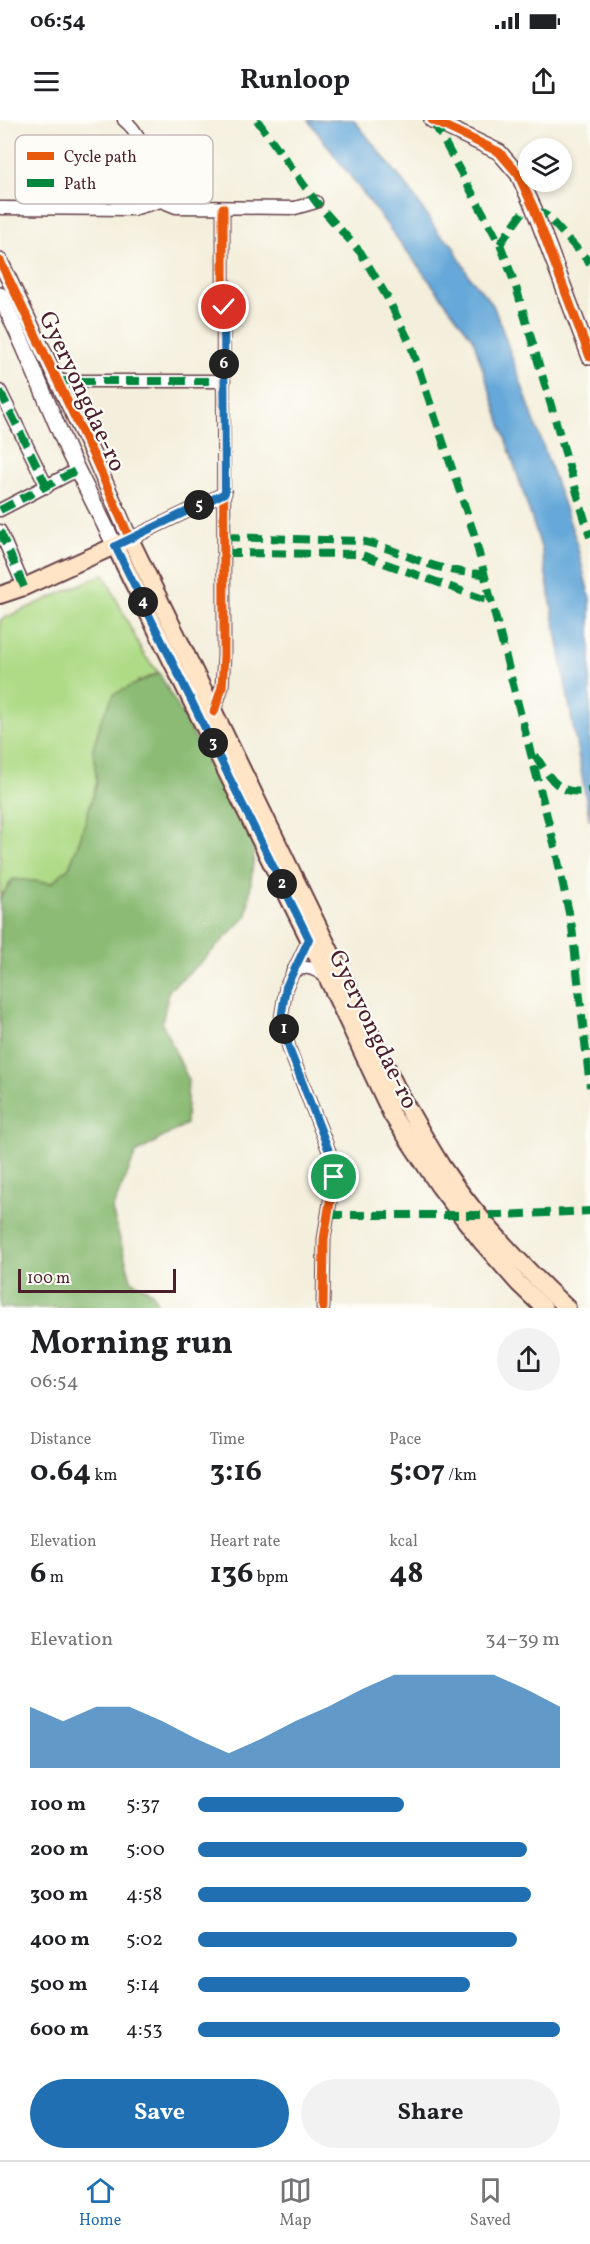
<!DOCTYPE html>
<html lang="en">
<head>
<meta charset="utf-8">
<style>
	body { margin:0; font-family:Vollkorn,serif; background:#f2f2f2; color:#202124; height:100vh; display:flex; flex-direction:column; font-size:22px; white-space:nowrap }
	* { box-sizing:border-box; margin:0 }
	p { font-size:20px; color:#757577 }
	.icon { flex:none; width:33px; height:33px; fill:none; stroke:currentColor; stroke-width:2; stroke-linecap:round; stroke-linejoin:round }
	.map { position:relative; height:1188px; overflow:hidden }
	.drawer { display:flex; flex-direction:column; background:#fff; flex:1 }
	.drawer>* { flex:none }
	.tools { position:absolute; left:518px; top:18px; display:grid; gap:12px }
	.tools a { display:grid; place-items:center; width:54px; height:54px; border-radius:50%; background:#fff; box-shadow:0 3px 9px #0003; font-size:30px }
	.scale { position:absolute; left:18px; bottom:15px; width:158px; box-sizing:border-box; padding-left:6px; border:3px solid #4a1f2b; border-top:0; font-size:16px; line-height:21px; white-space:nowrap; color:#4a1f2b; -webkit-text-stroke:4px #fdfcf7; paint-order:stroke }
	.pin { position:absolute; display:grid; place-items:center; width:51px; height:51px; color:#fff; margin:-26px; border:3px solid #fff; border-radius:50%; box-shadow:0 2px 6px #0007 }
	.km { position:absolute; width:30px; height:30px; margin:-15px; border-radius:50%; background:#222; color:#fff; font-size:16px; line-height:30px; text-align:center }
	.round { display:grid; place-items:center; flex:none; width:63px; height:63px; border-radius:32px; background:#f2f2f2 }
	.head { display:flex; align-items:center; justify-content:space-between; height:102px; padding:0 30px }
	h1 { font-size:33px; font-weight:700; line-height:45px }
	.figures { display:grid; grid-template-columns:repeat(3,1fr); gap:9px; height:102px; padding:6px 30px }
	.figures div { display:grid; align-content:center }
	.figures b { font-size:30px; font-weight:700 }
	.figures small { font-size:16px; font-weight:400 }
	.figures p { font-size:16px }
	.chart { height:168px; padding:12px 30px }
	.chart p { display:flex; justify-content:space-between }
	.chart svg { width:100%; height:108px; margin-top:6px; fill:#1f6fb2; opacity:.7 }
	.button { display:flex; gap:12px; margin-top:auto; padding:12px 30px }
	.button a { flex:1; height:69px; border-radius:36px; background:#1f6fb2; color:#fff; font-size:24px; font-weight:700; line-height:69px; text-align:center }
	.button a+a { background:#f2f2f2; color:#202124 }
	ul { padding:0 30px; list-style:none; font-size:20px }
	li { display:grid; grid-template-columns:96px 72px 1fr; align-items:center; height:45px }
	li i { height:15px; border-radius:8px; background:#1f6fb2 }
	.status { display:flex; justify-content:space-between; align-items:center; height:42px; padding:0 30px; background:#fff; direction:ltr }
	.status svg { height:16px; fill:currentColor }
	header { display:flex; justify-content:space-between; align-items:center; height:78px; padding:0 30px; background:#fff; font-size:27px; font-weight:700 }
	.dock { display:flex; justify-content:space-around; align-items:center; height:84px; border-top:2px solid #e0e0e0; background:#fff; font-size:16px; color:#757577 }
	.dock a { display:grid; justify-items:center; gap:3px }
	.dock .active { color:#1f6fb2 }
	.map>svg:first-child { display:block }
	.green { fill:#afdb87; stroke:#7c7d59; stroke-width:1.5 }
	.forest { fill:#8bbb74; stroke:#6a6d50; stroke-width:1.5 }
	.water { fill:#65a8d9; stroke:#586482; stroke-width:1.5 }
	.lines { fill:none; stroke-linecap:round; stroke-linejoin:round }
	.minor-casing { stroke:#643e46; stroke-width:15 }
	.tertiary-casing { stroke:#643e46; stroke-width:18 }
	.secondary-casing { stroke:#643e46; stroke-width:20 }
	.minor { stroke:#fff; stroke-width:12 }
	.tertiary { stroke:#fff; stroke-width:15 }
	.secondary { stroke:#ffe4c6; stroke-width:16 }
	.quiet { stroke:#00873e; stroke-width:8; stroke-dasharray:15 8; stroke-linecap:butt }
	.cycleway-casing { stroke:#fdfcf7; stroke-width:13 }
	.cycleway { stroke:#e8590c; stroke-width:9 }
	.route-casing { stroke:#fff; stroke-width:12 }
	.route { stroke:#1f6fb2; stroke-width:8 }
	.labels { text-anchor:middle; stroke-width:4.5; stroke-linejoin:round; paint-order:stroke }
	.street-label { font-size:24px; fill:#4a1f2b; stroke:#fdfcf7 }
	.key { fill:#fdfcf7; stroke:#c7baba; stroke-width:1.5 }
	.key-label { font-size:16px; fill:#4a1f2b }
</style>
</head>
<body>
<div class="status"><b>06:54</b><svg viewBox="0 0 49 12"><path d="M0 12V9h3v3zM5 12V6h3v6zM10 12V3h3v9zM15 12V0h3v12zM26 1h20v11H26zM47 4h2v5h-2z"/></svg></div>
<header><svg class="icon" aria-label="menu" viewBox="0 0 24 24"><path d="M4 6h16M4 12h16M4 18h16"/></svg>Runloop<svg class="icon" aria-label="share" viewBox="0 0 24 24"><path d="M12 15V3M7 8l5-5 5 5M5 13v7h14v-7"/></svg></header>
<div class="map">
<svg width="590" height="1188" viewBox="0 0 590 1188">
	<rect width="100%" height="100%" fill="#fdfcf7"/>
	<filter id="ink" filterUnits="userSpaceOnUse"><feTurbulence type="fractalNoise" baseFrequency=".0167" numOctaves="2"/><feDisplacementMap in="SourceGraphic" scale="12" xChannelSelector="R" yChannelSelector="G"/><feConvolveMatrix kernelMatrix="1 2 1 2 8 2 1 2 1" color-interpolation-filters="sRGB"/></filter>
	<filter id="wash" filterUnits="userSpaceOnUse"><feTurbulence type="fractalNoise" baseFrequency=".008" numOctaves="4" result="noise"/><feDisplacementMap in="SourceGraphic" scale="24" xChannelSelector="R" yChannelSelector="G"/><feGaussianBlur stdDeviation="1.35" result="paint"/><feColorMatrix in="noise" values="0 0 0 0 0 0 0 0 0 0 0 0 0 0 0 0 0 1.4 0 .05"/><feComposite in="paint" operator="in"/></filter>
	<g filter="url(#wash)">
		<rect width="100%" height="100%" fill="#f4efdc"/>
		<path class="green" d="M104,454l40,81 15,18 -21,8 -45,67 4,34 -17,57 -11,28 -16,16 -40,-4 -13,19v-278z"/>
		<path class="forest" d="M159,553l96,173 -8,70 -48,48 -30,26 -7,33 26,56 -2,45 -50,29 -24,57 19,70 22,13 6,15h-159v-410l13,-19 39,4 17,-16 11,-28 17,-56 -4,-35 8,-28 13,-26z"/>
		<path class="water" d="M308,0h46l56,70 29,44 13,10 17,32 24,29 7,18 75,214 15,62v222l-49,-274 -68,-208z"/>
	</g>
	<g filter="url(#ink)">
		<g class="lines">
			<defs>
				<g id="minor">
					<path d="M124,0c25,19 22,56 37,81"/>
					<path d="M0,88l133,1 28,-8 15,6 119,1 21,-6"/>
					<path d="M56,261h168"/>
					<path d="M0,271l47,96"/>
					<path d="M0,390l77,-40"/>
					<path d="M0,411l24,56"/>
					<path d="M130,419l95,-46"/>
					<path d="M214,592l8,-25 2,-31 -1,-448"/>
					<path d="M309,819l-23,48 -5,32 9,32 39,100 5,26 -10,62 -1,69"/>
					<path d="M293,851c14,-6 20,-3 32,5"/>
				</g>
				<g id="tertiary">
					<path d="M432,0l67,32 19,22 16,35 56,148"/>
					<path d="M0,141l94,196 36,82"/>
					<path d="M0,175l24,52 44,104 47,95"/>
				</g>
				<g id="secondary">
					<path d="M115,426l194,393 83,176 47,71 42,55 37,42 26,25"/>
					<path d="M0,475l24,-8 106,-48 271,558c14,23 27,48 42,71 35,52 78,97 124,140"/>
				</g>
			</defs>
			<use href="#minor" class="minor-casing"/>
			<use href="#tertiary" class="tertiary-casing"/>
			<use href="#secondary" class="secondary-casing"/>
			<use href="#minor" class="minor"/>
			<use href="#tertiary" class="tertiary"/>
			<use href="#secondary" class="secondary"/>
			<g class="quiet">
				<path d="M257,0l59,82 45,51 26,44 23,46 64,191 81,313 17,80 18,160"/>
				<path d="M434,3l66,121 16,43 74,250"/>
				<path d="M534,89l13,7 43,47"/>
				<path d="M500,124l30,-42"/>
				<path d="M56,261h168"/>
				<path d="M0,271l47,96"/>
				<path d="M0,390l77,-40"/>
				<path d="M0,411l24,56"/>
				<path d="M225,417l135,4c29,5 54,20 82,27 14,4 28,5 43,6"/>
				<path d="M225,433l134,1 133,48"/>
				<path d="M535,635c16,24 23,42 55,35"/>
				<path d="M328,1095h172l90,-4"/>
			</g>
			<defs>
				<g id="cycleway">
					<path d="M432,0l67,32 19,22 16,35 56,148"/>
					<path d="M0,141l94,196 36,82 95,-46"/>
					<path d="M214,592l8,-25 2,-31 -1,-448"/>
					<path d="M309,819l-23,48 -5,32 9,32 39,100 5,26 -10,62 -1,69"/>
				</g>
			</defs>
			<use href="#cycleway" class="cycleway-casing"/>
			<use href="#cycleway" class="cycleway"/>
		</g>
	</g>
	<g class="lines" filter="url(#ink)">
		<defs>
			<path id="route" d="M224,187l1,186 -110,53 194,393 -23,48 -5,32 9,32 39,100 5,26"/>
		</defs>
		<use href="#route" class="route-casing"/>
		<use href="#route" class="route"/>
	</g>
	<g class="labels">
		<g class="street-label">
			<text transform="translate(83 271) rotate(65)" y="8">Gyeryongdae-ro</text>
			<text transform="translate(374 909) rotate(64)" y="8">Gyeryongdae-ro</text>
		</g>
	</g>
	<rect x="15" y="15" width="198" height="69" rx="9" class="key"/>
	<rect x="27" y="32" width="27" height="8" fill="#e8590c"/>
	<rect x="27" y="59" width="27" height="8" fill="#00873e"/>
	<g class="key-label">
		<text x="64" y="42">Cycle path</text>
		<text x="64" y="69">Path</text>
	</g>
</svg>
<div class="tools">
<a><svg class="icon" aria-label="layers" viewBox="0 0 24 24"><path d="M12 4l9 5-9 5-9-5zM3 14l9 5 9-5"/></svg></a>
</div>
<div class="scale">100 m</div>
<div class="pin" style="left:334px;top:1057px;background:#1e9e55"><svg class="icon" aria-label="arrive" viewBox="0 0 24 24"><path d="M6 21V4h12l-3 4 3 4H6"/></svg></div>
<div class="pin" style="left:224px;top:187px;background:#d93025"><svg class="icon" aria-label="check" viewBox="0 0 24 24"><path d="M5 12l5 5 9-10"/></svg></div>
<b class="km" style="left:284px;top:909px">1</b>
<b class="km" style="left:282px;top:764px">2</b>
<b class="km" style="left:213px;top:623px">3</b>
<b class="km" style="left:143px;top:482px">4</b>
<b class="km" style="left:199px;top:385px">5</b>
<b class="km" style="left:224px;top:244px">6</b>
</div>
<section class="drawer">
<div class="head"><div><h1>Morning run</h1><p>06:54</p></div><a class="round"><svg class="icon" aria-label="share" viewBox="0 0 24 24"><path d="M12 15V3M7 8l5-5 5 5M5 13v7h14v-7"/></svg></a></div>
<div class="figures">
<div><p>Distance</p><b>0.64<small> km</small></b></div>
<div><p>Time</p><b>3:16</b></div>
<div><p>Pace</p><b>5:07<small> /km</small></b></div>
</div>
<div class="figures">
<div><p>Elevation</p><b>6<small> m</small></b></div>
<div><p>Heart rate</p><b>136<small> bpm</small></b></div>
<div><p>kcal</p><b>48</b></div>
</div>
<div class="chart"><p><span>Elevation</span>34–39 m</p>
<svg viewBox="0 0 160 44" preserveAspectRatio="none"><path d="M0 44V19L10 25L20 19L30 19L40 25L50 32L60 38L70 32L80 25L90 19L100 12L110 6L120 6L130 6L140 6L150 12L160 19V44z"/></svg>
</div>
<ul>
<li><b>100 m</b>5:37<i style="width:57%"></i></li>
<li><b>200 m</b>5:00<i style="width:91%"></i></li>
<li><b>300 m</b>4:58<i style="width:92%"></i></li>
<li><b>400 m</b>5:02<i style="width:88%"></i></li>
<li><b>500 m</b>5:14<i style="width:75%"></i></li>
<li><b>600 m</b>4:53<i style="width:100%"></i></li>
</ul>
<div class="button"><a>Save</a><a>Share</a></div>
</section>
<nav class="dock">
<a class="active"><svg class="icon" aria-label="home" viewBox="0 0 24 24"><path d="M3 11l9-7 9 7M6 9v11h12V9"/></svg>Home</a>
<a><svg class="icon" aria-label="map" viewBox="0 0 24 24"><path d="M3 6l6-2 6 2 6-2v14l-6 2-6-2-6 2zM9 4v14M15 6v14"/></svg>Map</a>
<a><svg class="icon" aria-label="saved" viewBox="0 0 24 24"><path d="M7 4h10v16l-5-4-5 4z"/></svg>Saved</a>
</nav>
</body>
</html>
